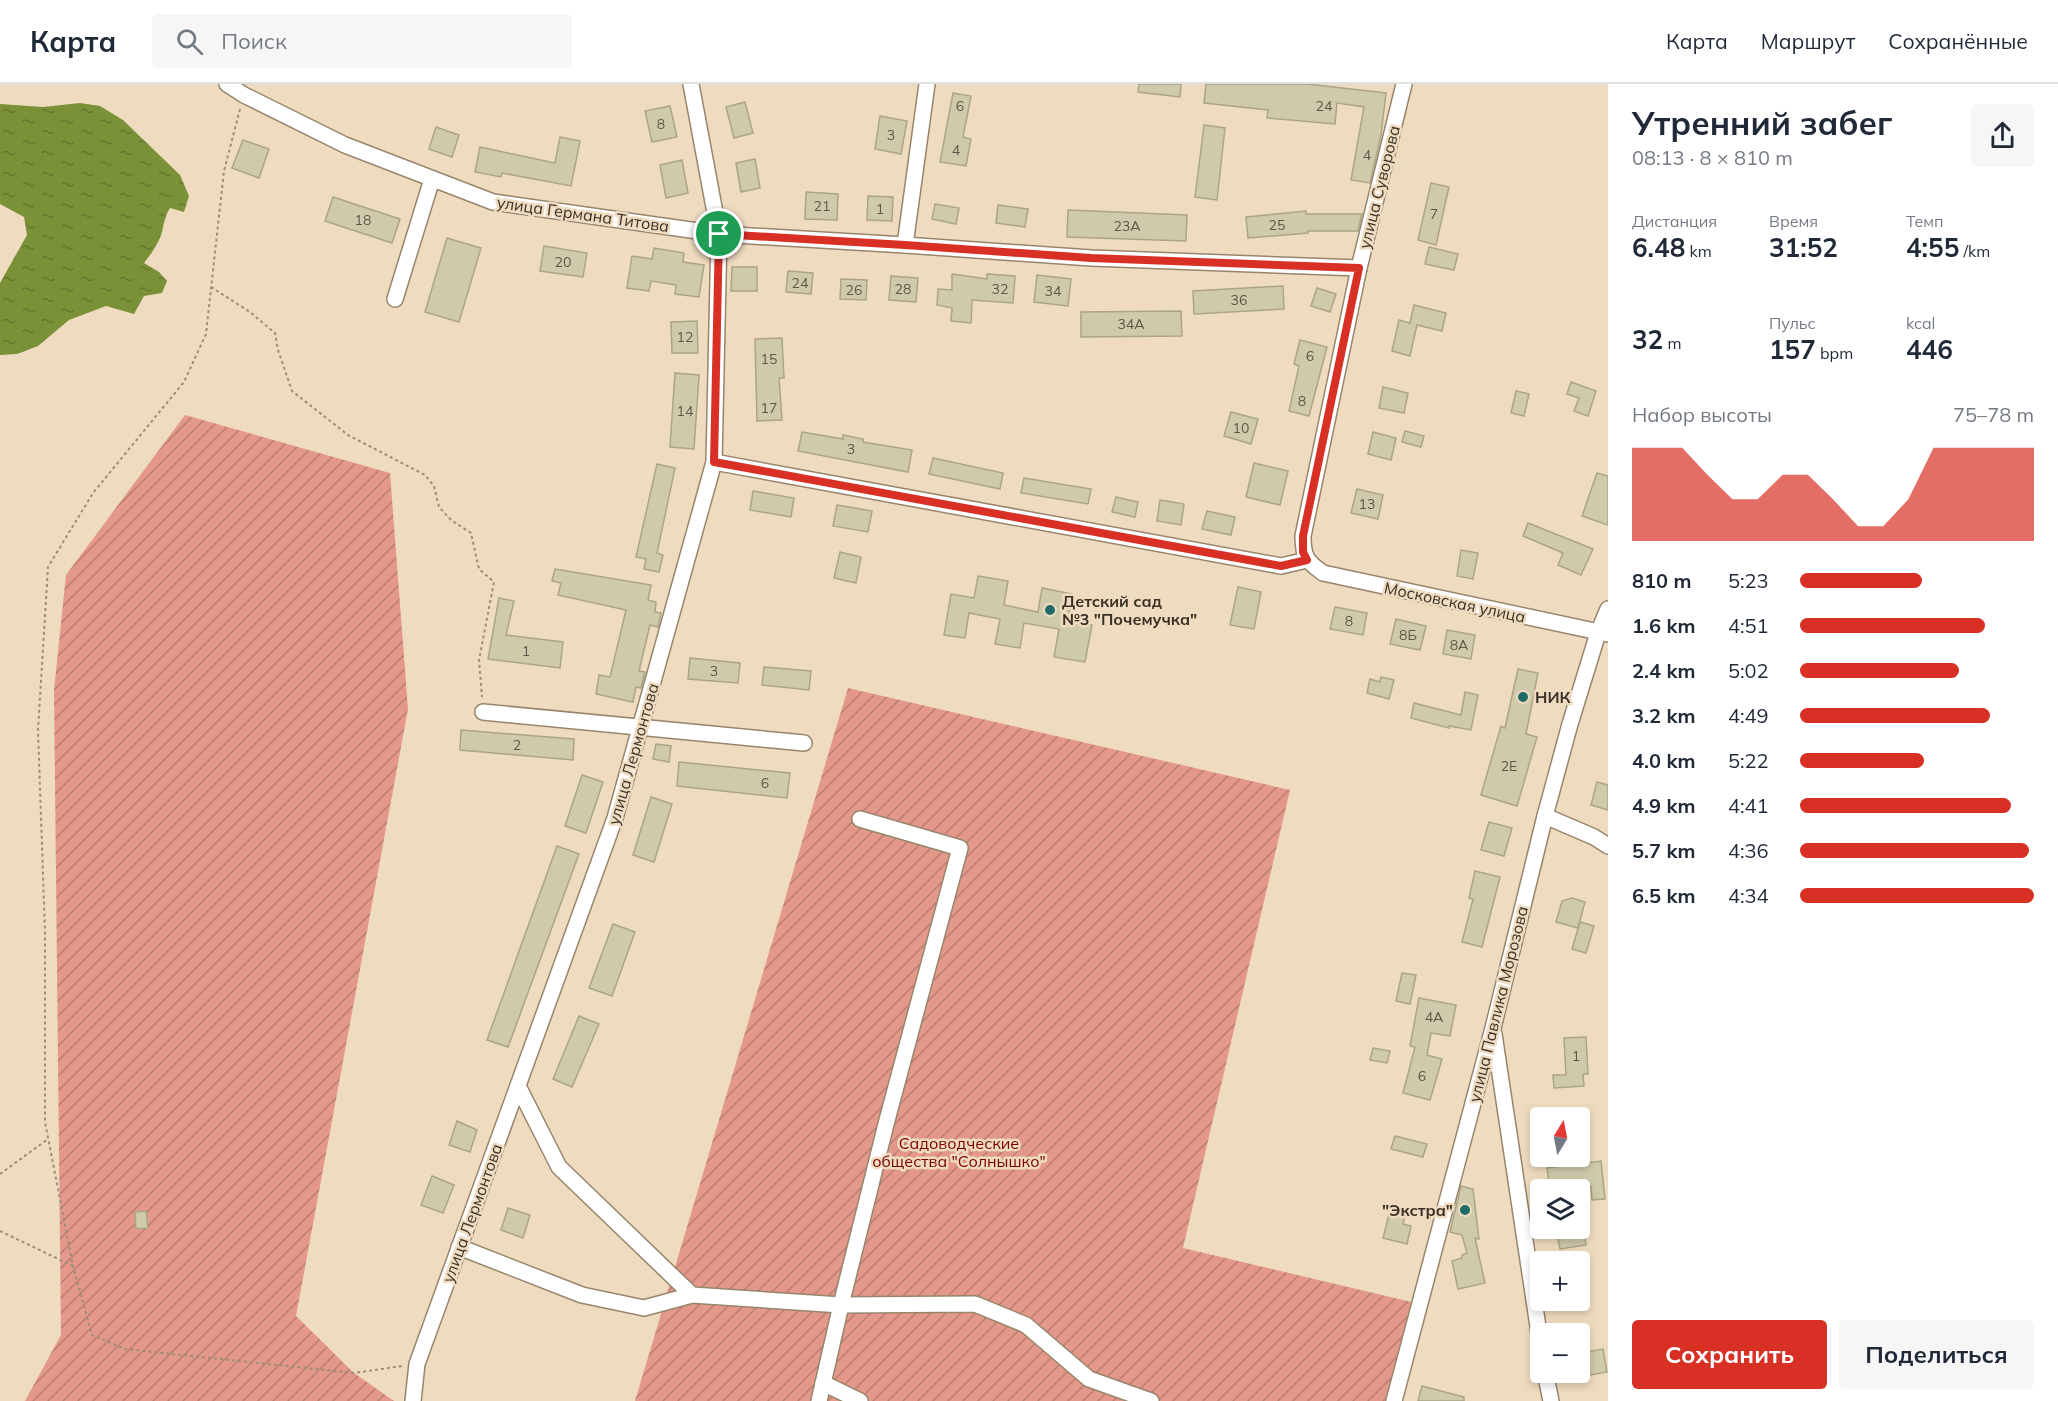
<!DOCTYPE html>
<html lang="ru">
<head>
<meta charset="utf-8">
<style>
	body { margin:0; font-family:Mulish,sans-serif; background:#f6f6f7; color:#1f2937; height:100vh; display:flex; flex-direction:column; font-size:22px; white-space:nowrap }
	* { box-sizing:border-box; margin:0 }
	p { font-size:20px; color:#747a83 }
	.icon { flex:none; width:33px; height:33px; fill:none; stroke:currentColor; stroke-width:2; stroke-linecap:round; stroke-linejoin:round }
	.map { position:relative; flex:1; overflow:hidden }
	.side { display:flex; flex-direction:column; background:#fff; width:450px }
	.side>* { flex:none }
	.needle { width:39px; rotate:10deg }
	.tools { position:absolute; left:1530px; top:1023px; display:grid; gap:12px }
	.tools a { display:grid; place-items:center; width:60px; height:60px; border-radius:6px; background:#fff; box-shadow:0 3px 9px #0003; font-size:30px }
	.pin { position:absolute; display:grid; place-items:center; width:51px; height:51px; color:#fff; margin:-26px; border:3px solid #fff; border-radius:50%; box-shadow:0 2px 6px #0007 }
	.round { display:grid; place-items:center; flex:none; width:63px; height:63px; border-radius:6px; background:#f6f6f7 }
	.overview { display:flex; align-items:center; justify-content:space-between; height:102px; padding:0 24px }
	h1 { font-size:33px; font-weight:700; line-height:45px }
	.figures { display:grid; grid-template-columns:repeat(3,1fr); gap:9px; height:102px; padding:6px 24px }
	.figures div { display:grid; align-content:center }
	.figures b { font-size:26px; font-weight:700 }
	.figures small { font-size:16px; font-weight:400 }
	.figures p { font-size:16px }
	.chart { height:168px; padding:12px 24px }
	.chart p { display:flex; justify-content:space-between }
	.chart svg { width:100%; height:108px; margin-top:6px; fill:#d93025; opacity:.7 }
	.action { display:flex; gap:12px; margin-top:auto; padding:12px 24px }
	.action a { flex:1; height:69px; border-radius:6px; background:#d93025; color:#fff; font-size:24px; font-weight:700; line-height:69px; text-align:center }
	.action a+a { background:#f6f6f7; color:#1f2937 }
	ul { padding:0 24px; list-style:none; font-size:20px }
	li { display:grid; grid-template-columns:96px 72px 1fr; align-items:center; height:45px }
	li i { height:15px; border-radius:8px; background:#d93025 }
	header { display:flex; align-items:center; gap:36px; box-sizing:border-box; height:84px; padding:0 30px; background:#fff; border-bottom:2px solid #e0e1e3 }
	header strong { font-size:28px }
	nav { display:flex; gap:33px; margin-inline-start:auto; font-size:21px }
	.search { width:420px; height:54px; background:#f6f6f7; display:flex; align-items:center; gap:15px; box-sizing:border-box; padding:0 21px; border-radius:6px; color:#747a83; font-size:22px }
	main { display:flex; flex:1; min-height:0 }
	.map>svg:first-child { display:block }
	.garden { fill:url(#garden-furrows) }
	.water { fill:url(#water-ripples) }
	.building { fill:#cfcaab; stroke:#aba587; stroke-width:1.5 }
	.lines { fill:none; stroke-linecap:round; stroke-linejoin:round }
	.minor-casing { stroke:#97856c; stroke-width:18 }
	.path { stroke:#9c8d7a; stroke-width:2; stroke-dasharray:3 3; stroke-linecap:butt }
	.minor { stroke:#fff; stroke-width:15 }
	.route-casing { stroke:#fff; stroke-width:12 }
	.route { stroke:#d93025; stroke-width:8 }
	.poi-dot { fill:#216c69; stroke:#efdbc0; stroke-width:2 }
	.labels { text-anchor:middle; stroke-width:5; stroke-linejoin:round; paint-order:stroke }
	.number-label { font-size:14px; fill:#5e5747 }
	.street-label { font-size:16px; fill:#393126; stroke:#efdbc0 }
	.poi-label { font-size:16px; font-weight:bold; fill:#393126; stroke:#efdbc0; text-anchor:start }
	.park-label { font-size:16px; fill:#7a0000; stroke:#efdbc0 }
</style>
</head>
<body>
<header>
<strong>Карта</strong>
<div class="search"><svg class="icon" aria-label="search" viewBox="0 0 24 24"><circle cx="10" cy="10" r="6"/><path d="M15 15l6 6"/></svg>Поиск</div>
<nav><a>Карта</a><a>Маршрут</a><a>Сохранённые</a></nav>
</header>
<main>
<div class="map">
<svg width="1608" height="1317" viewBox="0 0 1608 1317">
	<defs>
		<pattern id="garden-furrows" width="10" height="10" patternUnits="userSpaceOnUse" patternTransform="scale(1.5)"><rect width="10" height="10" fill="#e4988b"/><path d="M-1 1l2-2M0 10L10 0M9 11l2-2" fill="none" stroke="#ba7d71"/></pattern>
		<pattern id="water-ripples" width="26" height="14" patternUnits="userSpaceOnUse" patternTransform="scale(1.5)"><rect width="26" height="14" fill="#7a9137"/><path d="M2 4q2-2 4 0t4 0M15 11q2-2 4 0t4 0" fill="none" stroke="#65772e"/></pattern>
	</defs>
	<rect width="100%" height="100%" fill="#efdbc0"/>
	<g class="garden">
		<path d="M185,331l205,58 18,236 -112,607 58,57 40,28h-369l36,-66 -7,-645 12,-115z"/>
		<path d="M848,604l442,102 -107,458 237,56 -26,97h-759z"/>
	</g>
	<path class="water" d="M80,19l20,3 23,14 57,55 9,21 -5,16 -14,-4c-5,8 -6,15 -8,24 -3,11 -11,22 -18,31l15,9 8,9 -5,12 -18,3 -10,18 -28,-8 -37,14 -31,26 -21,8 -17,1v-72l27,-48 -3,-18 -24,-13v-100l43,3z"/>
	<g class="building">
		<path d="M1139,0h42l-1,13 -42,-5z"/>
		<path d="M1206,0h101l79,9 -5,42 -11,48 -19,-3 13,-73 -27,-4 -2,21 -68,-6 1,-8 -64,-7z"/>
		<path d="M953,9l18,3 -8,41 8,2 -5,27 -26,-4z"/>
		<path d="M745,18l8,31 -19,5 -8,-31z"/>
		<path d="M670,22l7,31 -25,5 -7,-31z"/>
		<path d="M880,32l27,5 -6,33 -26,-5z"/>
		<path d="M1204,41l21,3 -8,72 -22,-3z"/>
		<path d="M436,43l23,8 -7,22 -23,-8z"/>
		<path d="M560,53l20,4 -9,45 -69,-13 -1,4 -26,-5 5,-25 75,16z"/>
		<path d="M243,56l26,9 -10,29 -27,-10z"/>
		<path d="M755,75l5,29 -19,4 -5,-29z"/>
		<path d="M682,76l6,33 -22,5 -6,-33z"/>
		<path d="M1431,99l18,4 -13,58 -18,-5z"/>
		<path d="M806,108l32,2 -1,26 -32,-1z"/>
		<path d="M868,112l25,1 -1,24 -25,-1z"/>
		<path d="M333,113l67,22 -8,24 -67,-22z"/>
		<path d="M935,120l24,4 -3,16 -24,-5z"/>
		<path d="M998,121l30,4 -3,18 -29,-4z"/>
		<path d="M1068,126l119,5 -1,26 -119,-4z"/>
		<path d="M1306,127v3h56l-4,17h-50v2l-60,5 -2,-21z"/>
		<path d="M447,154l34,10 -22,74 -34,-10z"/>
		<path d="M544,162l43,7 -4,24 -43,-6z"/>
		<path d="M1429,163l29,7 -4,16 -29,-6z"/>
		<path d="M654,164l30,5 -1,9 21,3 -5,32 -24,-3 1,-9 -25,-4 -2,10 -22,-3 5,-32 20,3z"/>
		<path d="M732,183h25v24h-26z"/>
		<path d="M788,187l25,2 -2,21 -25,-2z"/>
		<path d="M952,190l35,5v-5l28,2 -2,27 -41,-3 -1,23 -20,-2 1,-13 -15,-3 1,-16 14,1z"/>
		<path d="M1037,191l34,4 -3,27 -34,-4z"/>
		<path d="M891,192l27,2 -2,24 -27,-2z"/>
		<path d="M841,195l26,1 -1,20 -26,-1z"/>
		<path d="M1283,202l1,23 -90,5 -1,-23z"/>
		<path d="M1317,204l19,6 -6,18 -19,-6z"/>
		<path d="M1414,221l32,8 -4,18 -25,-6 -7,31 -18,-5 7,-31 11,3z"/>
		<path d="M1181,227l1,25 -101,1v-25z"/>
		<path d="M697,237l1,32h-26l-1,-31z"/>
		<path d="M782,254l2,40h-5l3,42 -25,1 -2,-82z"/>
		<path d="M1300,256l27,7 -18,69 -20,-5 10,-45 -5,-2z"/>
		<path d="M675,289l24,2 -5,74 -24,-2z"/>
		<path d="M1571,298l25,9 -8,25 -14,-5 5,-13 -12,-4z"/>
		<path d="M1383,303l25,6 -4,20 -25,-5z"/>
		<path d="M1516,307l13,3 -5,22 -13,-3z"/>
		<path d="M1231,328l27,7 -7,25 -27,-8z"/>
		<path d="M1405,347l19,5 -3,11 -19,-5z"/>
		<path d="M802,348l41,7v-4l20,4v3l49,8 -4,22 -110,-21z"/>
		<path d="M1373,348l23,6 -5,22 -23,-6z"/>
		<path d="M933,374l70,15 -3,16 -71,-15z"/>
		<path d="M1254,379l34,8 -8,34 -34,-8z"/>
		<path d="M657,380l18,4 -18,85 6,2 -4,17 -15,-3 2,-10 -10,-2z"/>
		<path d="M1597,389l11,3v49l-26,-9z"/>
		<path d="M1024,394l67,11 -3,15 -67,-11z"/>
		<path d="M1357,405l26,6 -5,24 -27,-6z"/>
		<path d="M753,407l41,7 -3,19 -41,-7z"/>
		<path d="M1116,413l22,5 -3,15 -23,-5z"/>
		<path d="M1160,416l24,4 -3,21 -24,-4z"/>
		<path d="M837,421l35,6 -4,21 -35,-6z"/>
		<path d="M1207,427l28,6 -4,18 -29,-6z"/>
		<path d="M1528,439l65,26 -12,26 -23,-10 5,-12 -40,-17z"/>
		<path d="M1461,466l17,3 -5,26 -16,-3z"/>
		<path d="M840,468l21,5 -5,26 -22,-5z"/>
		<path d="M555,485l96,16 -3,15 8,2 -1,10 6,1 -3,14 -8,-2 -11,46 6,1 -4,16 -5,-1 -3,15 -37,-8 3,-19 11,2 16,-67 -68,-15 3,-12 -9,-2z"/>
		<path d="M978,492l30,5 -4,24 34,7 4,-24 30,6 -4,26 24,5 -7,37 -31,-5 5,-28 -35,-6 -4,25 -25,-4 5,-25 -31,-6 -4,25 -21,-3 7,-41 23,4z"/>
		<path d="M1238,503l23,5 -7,37 -24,-4z"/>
		<path d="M499,514l15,3 -8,34 57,7 -3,26 -72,-9z"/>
		<path d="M1335,523l32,6 -4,22 -33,-6z"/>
		<path d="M1396,535l30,7 -6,24 -30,-6z"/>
		<path d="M1447,546l28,5 -4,24 -28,-5z"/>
		<path d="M690,574l50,5 -2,20 -50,-4z"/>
		<path d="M764,583l47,4 -2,19 -47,-5z"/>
		<path d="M1518,585l20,4 -12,61 11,3 -20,69 -36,-11 20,-69 4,2z"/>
		<path d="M1381,593l13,3 -5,19 -22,-6 3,-14 10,3z"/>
		<path d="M1465,608l13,3 -7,35 -22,-4v2l-38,-10 3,-15 47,12z"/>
		<path d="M461,646l113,9 -1,21 -113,-10z"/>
		<path d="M656,660l15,2 -2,16 -16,-3z"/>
		<path d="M679,678l111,11 -3,25 -110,-12z"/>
		<path d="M582,691l21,7 -17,51 -21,-7z"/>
		<path d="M1597,698l11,3v25l-17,-5z"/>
		<path d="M651,713l21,7 -18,58 -21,-7z"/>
		<path d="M1489,738l23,6 -8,28 -23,-6z"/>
		<path d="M557,762l22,8 -71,193 -21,-7z"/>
		<path d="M1475,787l25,6 -18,70 -20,-5 11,-43 -4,-1z"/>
		<path d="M1572,814l13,4 -7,26 -22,-6 6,-21z"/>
		<path d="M1580,838l14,4 -8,27 -14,-4z"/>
		<path d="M613,840l22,8 -23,64 -23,-8z"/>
		<path d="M1402,889l14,2 -6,29 -14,-3z"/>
		<path d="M1419,914l37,7 -6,31 -19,-3 -4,22 15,4 -12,41 -27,-7 12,-46 -5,-1z"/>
		<path d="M579,932l20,8 -27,63 -19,-8z"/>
		<path d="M1586,953l2,37h-5l1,12 -30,2 -1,-13h13l-2,-37z"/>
		<path d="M1373,964l17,3 -3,12 -17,-3z"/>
		<path d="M457,1037l20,9 -7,22 -21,-7z"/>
		<path d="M1395,1052l32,8 -4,13 -32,-8z"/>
		<path d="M1601,1077l4,38 -13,1 -1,-14 -41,4 -3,-22z"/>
		<path d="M432,1092l22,9 -11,28 -22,-8z"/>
		<path d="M1461,1102l12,3 6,50 -4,-1 10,45 -27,6 -6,-28 10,-3v-3l5,-2 -5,-18 -12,-3z"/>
		<path d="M1391,1123l15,4 -3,13 8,2 -4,18 -24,-6z"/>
		<path d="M508,1124l22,7 -7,23 -22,-8z"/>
		<path d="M146,1127l2,17 -12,1 -1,-17z"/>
		<path d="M1556,1144h27l3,17 -26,4z"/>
		<path d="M1603,1265l4,23 -22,4 -4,-23z"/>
		<path d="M1422,1302l42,11v4h-46z"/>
	</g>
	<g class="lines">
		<defs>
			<g id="minor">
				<path d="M227,0l17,11 101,50 148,57 226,32 186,11 186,13 268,10"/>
				<path d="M1404,0l-45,184 -56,268c0,20 3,25 20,37l285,61"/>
				<path d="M905,161l22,-161"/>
				<path d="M395,215l37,-120"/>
				<path d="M714,378l567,104 26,-6"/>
				<path d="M483,628l321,31"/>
				<path d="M1545,732l49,21 14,9"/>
				<path d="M860,735l100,29 -74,276 -45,181 134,-1 51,21 63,54 62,22"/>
				<path d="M1494,950l46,306"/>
				<path d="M518,1002l41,81 133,128 149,10 -22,96"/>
				<path d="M459,1163l123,48 62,13 48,-13"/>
				<path d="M1545,1288l6,29"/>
				<path d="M823,1299l37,18"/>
				<path d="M413,1317l4,-37 198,-546 99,-356 5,-228 -28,-150"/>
				<path d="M1394,1317l99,-373 52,-212 25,-92 28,-91 10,-24"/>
			</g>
		</defs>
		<use href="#minor" class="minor-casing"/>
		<g class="path">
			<path d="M240,25l-16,62 -18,163 -22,48 -91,111 -45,74 -10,163 7,203v189l28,144 19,69 33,14 229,24 48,-7"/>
			<path d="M211,203l39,25 25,21 3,17 14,41 56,44 77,40 9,11 5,21 12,13 20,13 8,36 15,13 -15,78 3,37"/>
			<path d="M0,1090l48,-35"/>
			<path d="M0,1147l73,35"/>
		</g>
		<use href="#minor" class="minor"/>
	</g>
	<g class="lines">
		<defs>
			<path id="route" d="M719,150l186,11 186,13 268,10 -56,268v16l4,8 -26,6 -567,-104z"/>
		</defs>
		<use href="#route" class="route-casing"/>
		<use href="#route" class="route"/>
	</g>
	<g class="poi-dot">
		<circle cx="1050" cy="526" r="6"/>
		<circle cx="1523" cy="613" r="6"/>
		<circle cx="1465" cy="1126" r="6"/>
	</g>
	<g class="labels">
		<g class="number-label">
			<text x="960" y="27">6</text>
			<text x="1324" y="27">24</text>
			<text x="661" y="45">8</text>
			<text x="891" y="56">3</text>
			<text x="956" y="71">4</text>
			<text x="1367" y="76">4</text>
			<text x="822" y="127">21</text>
			<text x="880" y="130">1</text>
			<text x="1434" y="135">7</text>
			<text x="363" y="141">18</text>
			<text x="1277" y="146">25</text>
			<text x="1127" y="147">23А</text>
			<text x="563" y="183">20</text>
			<text x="800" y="204">24</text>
			<text x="903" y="210">28</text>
			<text x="1000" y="210">32</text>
			<text x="854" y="211">26</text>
			<text x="1053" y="212">34</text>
			<text x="1239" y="221">36</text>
			<text x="1131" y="245">34А</text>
			<text x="685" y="258">12</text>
			<text x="1310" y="277">6</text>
			<text x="769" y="280">15</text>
			<text x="1302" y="322">8</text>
			<text x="769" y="329">17</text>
			<text x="685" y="332">14</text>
			<text x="1241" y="349">10</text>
			<text x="851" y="370">3</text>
			<text x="1367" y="425">13</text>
			<text x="1349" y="542">8</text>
			<text x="1408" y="556">8Б</text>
			<text x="1459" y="566">8А</text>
			<text x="526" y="572">1</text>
			<text x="714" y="592">3</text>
			<text x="517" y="666">2</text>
			<text x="1509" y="687">2Е</text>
			<text x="765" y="704">6</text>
			<text x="1434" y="938">4А</text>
			<text x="1576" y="977">1</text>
			<text x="1422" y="997">6</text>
		</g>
		<g class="street-label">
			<text transform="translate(1379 103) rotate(-76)" y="6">улица Суворова</text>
			<text transform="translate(583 130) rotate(8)" y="6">улица Германа Титова</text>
			<text transform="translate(1455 518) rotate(12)" y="6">Московская улица</text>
			<text transform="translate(633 670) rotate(-74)" y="6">улица Лермонтова</text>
			<text transform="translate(1498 920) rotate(-76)" y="6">улица Павлика Морозова</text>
			<text transform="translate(472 1129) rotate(-70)" y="6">улица Лермонтова</text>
		</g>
		<g class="poi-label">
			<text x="1062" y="523">Детский сад<tspan x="1062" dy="18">№3 "Почемучка"</tspan></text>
			<text x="1535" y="619">НИК</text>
			<text x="1453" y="1132" text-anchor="end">"Экстра"</text>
		</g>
		<g class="park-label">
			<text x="959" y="1065">Садоводческие<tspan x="959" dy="18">общества "Солнышко"</tspan></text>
		</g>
	</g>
</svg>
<div class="tools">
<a><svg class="needle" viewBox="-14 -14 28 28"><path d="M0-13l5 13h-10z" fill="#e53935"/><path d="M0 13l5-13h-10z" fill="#747a83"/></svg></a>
<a><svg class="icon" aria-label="layers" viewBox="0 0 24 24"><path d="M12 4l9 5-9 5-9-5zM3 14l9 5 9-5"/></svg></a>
<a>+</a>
<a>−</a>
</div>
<div class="pin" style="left:719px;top:150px;background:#1e9e55"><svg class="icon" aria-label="arrive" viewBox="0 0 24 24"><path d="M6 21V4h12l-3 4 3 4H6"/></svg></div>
</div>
<section class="side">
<div class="overview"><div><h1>Утренний забег</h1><p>08:13 · 8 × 810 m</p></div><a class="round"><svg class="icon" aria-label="share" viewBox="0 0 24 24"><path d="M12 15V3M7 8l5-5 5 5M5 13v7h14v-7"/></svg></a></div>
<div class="figures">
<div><p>Дистанция</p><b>6.48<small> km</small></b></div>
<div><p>Время</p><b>31:52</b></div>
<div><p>Темп</p><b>4:55<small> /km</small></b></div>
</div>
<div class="figures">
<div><b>32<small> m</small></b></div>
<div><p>Пульс</p><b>157<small> bpm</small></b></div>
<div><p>kcal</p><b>446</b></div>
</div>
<div class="chart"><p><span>Набор высоты</span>75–78 m</p>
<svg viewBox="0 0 160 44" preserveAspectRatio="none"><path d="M0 44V6L10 6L20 6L30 17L40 27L50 27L60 17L70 17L80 27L90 38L100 38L110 27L120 6L130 6L140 6L150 6L160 6V44z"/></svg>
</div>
<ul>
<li><b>810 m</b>5:23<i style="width:52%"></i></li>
<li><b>1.6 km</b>4:51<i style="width:79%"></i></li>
<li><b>2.4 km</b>5:02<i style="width:68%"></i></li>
<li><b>3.2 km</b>4:49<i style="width:81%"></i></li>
<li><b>4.0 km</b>5:22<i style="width:53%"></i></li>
<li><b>4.9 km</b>4:41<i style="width:90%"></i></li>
<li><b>5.7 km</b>4:36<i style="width:98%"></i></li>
<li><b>6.5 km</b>4:34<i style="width:100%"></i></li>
</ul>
<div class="action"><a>Сохранить</a><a>Поделиться</a></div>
</section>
</main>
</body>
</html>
